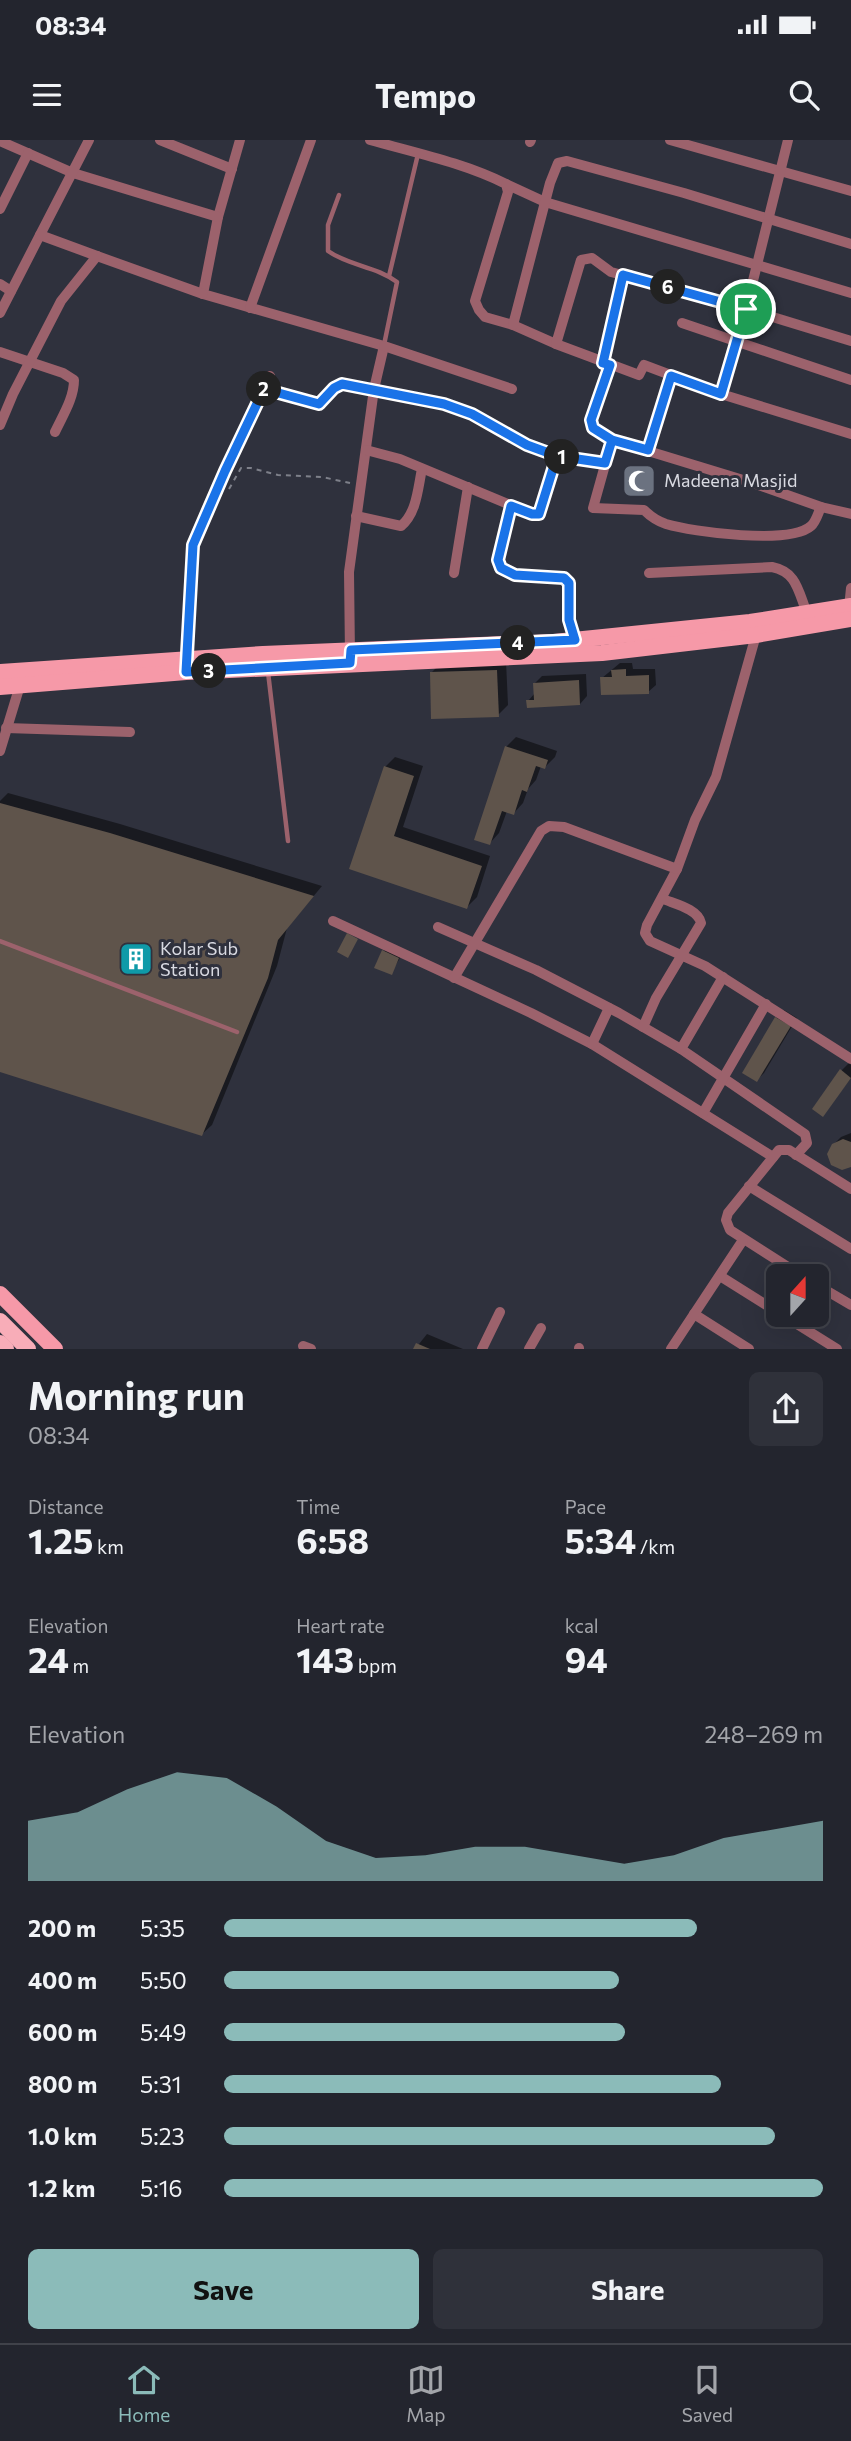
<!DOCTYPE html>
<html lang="en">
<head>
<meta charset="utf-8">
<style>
	body { margin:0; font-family:Commissioner,sans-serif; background:#2f313a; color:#f1f3f6; height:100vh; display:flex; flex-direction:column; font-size:26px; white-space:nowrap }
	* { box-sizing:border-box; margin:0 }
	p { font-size:23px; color:#a3a5aa }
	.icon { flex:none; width:38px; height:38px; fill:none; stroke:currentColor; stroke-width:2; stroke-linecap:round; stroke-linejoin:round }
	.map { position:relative; height:1209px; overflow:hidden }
	.side { display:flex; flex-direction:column; background:#23252e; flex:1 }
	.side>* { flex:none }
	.needle { width:46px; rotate:21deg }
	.fabs { position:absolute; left:766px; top:1124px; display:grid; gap:14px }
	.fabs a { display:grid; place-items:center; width:63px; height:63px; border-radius:10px; background:#23252e; box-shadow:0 7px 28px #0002,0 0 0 2px #40424a; font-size:35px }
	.pin { position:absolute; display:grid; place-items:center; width:60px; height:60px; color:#fff; margin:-30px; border:4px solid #fff; border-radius:50%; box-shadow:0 2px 7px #0007 }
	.km { position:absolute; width:35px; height:35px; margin:-18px; border-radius:50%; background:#222; color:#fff; font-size:19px; line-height:35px; text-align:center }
	.round { display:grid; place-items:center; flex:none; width:74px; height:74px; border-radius:10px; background:#2f313a }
	.overview { display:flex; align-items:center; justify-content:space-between; height:119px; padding:0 28px }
	h1 { font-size:38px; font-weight:700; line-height:52px }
	.figures { display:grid; grid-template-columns:repeat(3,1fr); gap:10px; height:119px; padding:7px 28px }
	.figures div { display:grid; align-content:center }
	.figures b { font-size:35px; font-weight:700 }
	.figures small { font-size:19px; font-weight:400 }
	.figures p { font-size:19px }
	.chart { height:196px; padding:14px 28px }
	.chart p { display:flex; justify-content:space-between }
	.chart svg { width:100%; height:126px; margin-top:7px; fill:#8bbbb9; opacity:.7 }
	.action { display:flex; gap:14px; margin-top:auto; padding:14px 28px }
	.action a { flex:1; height:80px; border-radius:10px; background:#8bbbb9; color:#111; font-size:28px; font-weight:700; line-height:80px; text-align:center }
	.action a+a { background:#2f313a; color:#f1f3f6 }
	ul { padding:0 28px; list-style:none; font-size:23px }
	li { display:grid; grid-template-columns:112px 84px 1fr; align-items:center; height:52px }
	li i { height:18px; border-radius:9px; background:#8bbbb9 }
	.status { display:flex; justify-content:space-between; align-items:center; height:49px; padding:0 35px; background:#23252e; direction:ltr }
	.status svg { height:19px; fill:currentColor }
	header { display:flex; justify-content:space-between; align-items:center; height:91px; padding:0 28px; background:#23252e; font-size:32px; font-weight:700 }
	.tab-bar { display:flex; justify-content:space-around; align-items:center; height:98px; border-top:2px solid #40424a; background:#23252e; font-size:19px; color:#a3a5aa }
	.tab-bar a { display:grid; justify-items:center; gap:4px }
	.tab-bar .current { color:#8bbbb9 }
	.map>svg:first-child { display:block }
	.shadow { fill:#0007 }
	.building { fill:#5f544b }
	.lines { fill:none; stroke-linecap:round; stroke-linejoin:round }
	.path { stroke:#7e808a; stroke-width:2; stroke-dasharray:5 5; stroke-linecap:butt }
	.service { stroke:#9c626c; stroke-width:4.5 }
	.minor { stroke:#9c626c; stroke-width:10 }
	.primary { stroke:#f699a8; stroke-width:16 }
	.trunk { stroke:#f8adb8; stroke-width:16 }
	.route-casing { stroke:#fff; stroke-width:14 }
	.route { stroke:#1a73e8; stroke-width:9 }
	.labels { text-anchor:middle; stroke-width:6; stroke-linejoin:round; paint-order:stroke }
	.poi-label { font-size:18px; fill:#d9dae2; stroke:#2f313d; text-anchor:start }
</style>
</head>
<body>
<div class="status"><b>08:34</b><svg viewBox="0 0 49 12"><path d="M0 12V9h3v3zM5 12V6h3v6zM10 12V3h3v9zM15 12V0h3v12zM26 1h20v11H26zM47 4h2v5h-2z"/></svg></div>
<header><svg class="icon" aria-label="menu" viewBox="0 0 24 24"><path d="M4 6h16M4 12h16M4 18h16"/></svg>Tempo<svg class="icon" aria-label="search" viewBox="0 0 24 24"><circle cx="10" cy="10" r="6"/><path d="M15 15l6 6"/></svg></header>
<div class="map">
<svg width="851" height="1209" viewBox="0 0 851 1209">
	<rect width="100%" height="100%" fill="#2f313d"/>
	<g class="shadow">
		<path d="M506,521l2,44 -10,10 -67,-42 10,-10z"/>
		<path d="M620,523h12l1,6h22l1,16 -8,7 -46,-14z"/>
		<path d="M586,534l1,22 -7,8 -52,-3 7,-8v-10l7,-7z"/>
		<path d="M516,597l41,14 -2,6 -10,10 -4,-1 -5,14 -8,9 -5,14 -9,10 -7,-2 -8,22 -9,10 16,-96z"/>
		<path d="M395,617l28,9 -20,61 87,29 -13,41 -10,10 -116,-39 34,-101z"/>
		<path d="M8,653l112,31 202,62 -35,42 -10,38 -65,159 -10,9 -202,-64v-269z"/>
		<path d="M388,807l15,6 -12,20 -7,-22z"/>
		<path d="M784,870l13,8 -33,55 -7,7 -13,-8 33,-54z"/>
		<path d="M849,923l2,2v13l-28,36 19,-44z"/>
		<path d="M851,993v32l-18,-20 8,-8z"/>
		<path d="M427,1194l36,15h-48z"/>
	</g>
	<g class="building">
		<path d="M626,529v7l23,-1v19l-48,1 -1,-18h12l-1,-7z"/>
		<path d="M497,530l2,47 -68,2 -1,-47z"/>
		<path d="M579,540l1,25 -53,3 -1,-8h8l-1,-17z"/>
		<path d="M505,606l43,14 -3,9 -9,-3 -9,26 -5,-2 -8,25 -12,-4 -12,34 -16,-5z"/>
		<path d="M384,626l30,10 -20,60 88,30 -15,43 -118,-40z"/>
		<path d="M0,663l110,30 204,63 -36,44 -10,38 -66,158 -202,-64z"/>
		<path d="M347,793l11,6 -10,19 -11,-6z"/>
		<path d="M382,810l17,8 -7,17 -18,-7z"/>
		<path d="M775,877l16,9 -34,56 -15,-9z"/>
		<path d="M840,929l11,9 -28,39 -11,-8z"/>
		<path d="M843,999l8,3v25l-9,3 -11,-5 -4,-11 5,-10z"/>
		<path d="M416,1203l14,6h-17z"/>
	</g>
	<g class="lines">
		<g class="path">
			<path d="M275,251l44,13c22,-18 15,-21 45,-16"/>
			<path d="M229,349l12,-21h10l27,7 44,2 28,6"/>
		</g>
		<g class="service">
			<path d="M339,55l-11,30v26c21,15 48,15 69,31l-13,63"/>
			<path d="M389,136l29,-122"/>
			<path d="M268,532l20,169"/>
			<path d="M0,801l237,91"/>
		</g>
		<g class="minor">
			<path d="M160,0l72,29"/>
			<path d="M240,0l-22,77 -15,77 181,52 -10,43 -25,183 1,84"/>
			<path d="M370,0c46,13 94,23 136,44l2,8 -33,109 4,9 6,7 28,8 43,19 83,31 5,-10 77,29 130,40"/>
			<path d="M670,0l181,51"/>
			<path d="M0,1l73,32 145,44"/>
			<path d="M530,2l1,-2"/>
			<path d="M506,44l39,18 306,91"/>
			<path d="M0,69l28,-56"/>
			<path d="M97,116l106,38"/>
			<path d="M0,144l11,7"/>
			<path d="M250,168l61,-168"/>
			<path d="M0,173l40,-78"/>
			<path d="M682,183l169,57"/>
			<path d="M513,185l37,-142 8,-20 9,-2 117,32 167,51"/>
			<path d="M556,204l25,-84 11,-2 19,14 119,32 121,37"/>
			<path d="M384,206l128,43"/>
			<path d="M0,212l63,21 11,7c0,18 -11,35 -19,52"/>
			<path d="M603,223l20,-88"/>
			<path d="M610,225l-19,55c2,12 10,15 21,20l141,43 68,24 30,7"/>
			<path d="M374,249l70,15 28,10 55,31 30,11 48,7"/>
			<path d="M721,254l17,-53 50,-201"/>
			<path d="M0,285l13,-31 48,-93 36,-45 -57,-21 49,-95"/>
			<path d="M612,300l-19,68 51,2c6,6 13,11 22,14 27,8 124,21 145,2 5,-4 7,-13 10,-19"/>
			<path d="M366,310l34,9 132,55h7l3,-6 15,-52"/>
			<path d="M648,310l23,-74"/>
			<path d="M511,366l-13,54 3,8 14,6 49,3 5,6 1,37 5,20"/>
			<path d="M356,376l45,10c16,-13 17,-39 21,-57"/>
			<path d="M454,433l14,-86"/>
			<path d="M649,433l123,-6c25,5 26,24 35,46"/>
			<path d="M849,468l2,-20"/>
			<path d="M756,495l-40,142 -21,43 -18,49 -30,56 -2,8 5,8 55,25 146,93"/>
			<path d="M186,525l7,-120 32,-74 45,-95"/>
			<path d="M6,588l124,4"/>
			<path d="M0,611l21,-69"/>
			<path d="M333,781l198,92 61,31 181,113"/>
			<path d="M438,787l98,43 83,43 62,36 124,85 2,9 -11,12"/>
			<path d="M454,838l87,-147 8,-5 15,1 113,42"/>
			<path d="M643,887l13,-29 45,-75c-3,-14 -26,-19 -38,-24"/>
			<path d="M592,904l17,-36"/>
			<path d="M681,909l42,-72"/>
			<path d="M703,973l63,-109"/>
			<path d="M749,1046l102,63"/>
			<path d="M720,1136l59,37"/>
			<path d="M802,1136l-72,-46 -4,-10 2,-7 51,-63h10l62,39"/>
			<path d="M817,1145l34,20"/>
			<path d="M694,1174l55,35"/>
			<path d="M781,1174l56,35"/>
			<path d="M303,1206l8,3"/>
			<path d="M482,1209l18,-37"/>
			<path d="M529,1209l12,-21"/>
			<path d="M579,1209v-1"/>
			<path d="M671,1209l72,-109"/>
		</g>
		<g class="primary">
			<path d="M0,532l263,-18 291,-12 196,-20 101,-16"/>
			<path d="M0,547l186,-15 416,-19 154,-18 95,-16"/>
			<path d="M0,1154l55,55"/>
		</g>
		<g class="trunk">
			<path d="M0,1181l28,28"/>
			<path d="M0,1203l6,6"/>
		</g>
	</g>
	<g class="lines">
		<defs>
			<path id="route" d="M746,169l-25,85 -50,-18 -23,74 -36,-10 -7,23 -48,-7 -30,-11 -55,-31 -28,-10 -102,-20 -8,4 -15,16 -55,-15 -39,82 -32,74 -7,127 164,-9 1,-13 224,-10 -6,-20v-37l-5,-5 -49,-3 -14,-7 -3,-8 13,-54 21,8h7l18,-58 48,7 7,-23 -19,-12 -2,-8 19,-55 -7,-2 20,-88 123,34"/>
		</defs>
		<use href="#route" class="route-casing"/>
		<use href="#route" class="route"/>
	</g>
	<defs>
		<symbol id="mosque-square" viewBox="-11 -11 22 22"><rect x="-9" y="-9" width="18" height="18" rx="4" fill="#6b7280" stroke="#2f313d"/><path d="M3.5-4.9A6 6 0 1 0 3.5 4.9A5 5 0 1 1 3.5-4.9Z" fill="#fff"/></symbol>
		<symbol id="building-square" viewBox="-11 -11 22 22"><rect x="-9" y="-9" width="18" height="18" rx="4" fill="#0f9aa8" stroke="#2f313d"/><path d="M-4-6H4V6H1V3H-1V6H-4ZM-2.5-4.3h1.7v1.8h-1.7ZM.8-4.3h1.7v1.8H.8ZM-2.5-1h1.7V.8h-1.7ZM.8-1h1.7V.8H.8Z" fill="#fff"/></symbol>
	</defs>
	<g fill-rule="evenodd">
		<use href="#mosque-square" x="620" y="322" width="38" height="38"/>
		<use href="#building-square" x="117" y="800" width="38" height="38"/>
	</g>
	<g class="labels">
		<g class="poi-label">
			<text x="664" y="347">Madeena Masjid</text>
			<text x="160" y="815">Kolar Sub<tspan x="160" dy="21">Station</tspan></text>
		</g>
	</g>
</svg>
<div class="fabs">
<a><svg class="needle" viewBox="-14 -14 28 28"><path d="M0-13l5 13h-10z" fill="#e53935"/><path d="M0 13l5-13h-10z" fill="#a3a5aa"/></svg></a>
</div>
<div class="pin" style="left:746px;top:169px;background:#1e9e55"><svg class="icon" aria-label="arrive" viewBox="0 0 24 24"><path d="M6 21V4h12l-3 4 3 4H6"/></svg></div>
<b class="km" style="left:562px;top:317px">1</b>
<b class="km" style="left:264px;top:249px">2</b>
<b class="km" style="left:209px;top:531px">3</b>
<b class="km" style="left:518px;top:503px">4</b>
<b class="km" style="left:668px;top:147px">6</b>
</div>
<section class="side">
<div class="overview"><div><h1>Morning run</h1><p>08:34</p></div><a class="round"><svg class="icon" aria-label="share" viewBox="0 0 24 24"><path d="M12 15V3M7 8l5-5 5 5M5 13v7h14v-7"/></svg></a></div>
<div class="figures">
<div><p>Distance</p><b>1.25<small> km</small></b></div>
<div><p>Time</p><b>6:58</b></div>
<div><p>Pace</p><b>5:34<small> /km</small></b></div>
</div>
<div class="figures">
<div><p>Elevation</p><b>24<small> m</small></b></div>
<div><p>Heart rate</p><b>143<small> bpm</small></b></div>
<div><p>kcal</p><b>94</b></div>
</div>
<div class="chart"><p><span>Elevation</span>248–269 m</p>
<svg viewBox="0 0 160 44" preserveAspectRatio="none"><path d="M0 44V23L10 20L20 12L30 6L40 8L50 18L60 30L70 36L80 35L90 32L100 32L110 35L120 38L130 35L140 29L150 26L160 23V44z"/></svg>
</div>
<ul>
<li><b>200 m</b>5:35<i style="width:79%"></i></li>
<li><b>400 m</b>5:50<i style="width:66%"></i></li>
<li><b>600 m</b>5:49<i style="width:67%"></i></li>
<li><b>800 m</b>5:31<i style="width:83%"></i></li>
<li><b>1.0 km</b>5:23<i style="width:92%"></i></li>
<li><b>1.2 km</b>5:16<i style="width:100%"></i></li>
</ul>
<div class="action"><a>Save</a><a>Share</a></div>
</section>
<nav class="tab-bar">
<a class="current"><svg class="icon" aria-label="home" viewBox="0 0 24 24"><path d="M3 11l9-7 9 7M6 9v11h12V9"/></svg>Home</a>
<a><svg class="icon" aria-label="map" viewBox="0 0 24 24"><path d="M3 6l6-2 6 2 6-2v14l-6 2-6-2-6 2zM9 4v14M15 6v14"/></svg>Map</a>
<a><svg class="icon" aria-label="saved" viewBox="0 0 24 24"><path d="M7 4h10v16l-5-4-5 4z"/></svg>Saved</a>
</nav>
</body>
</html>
